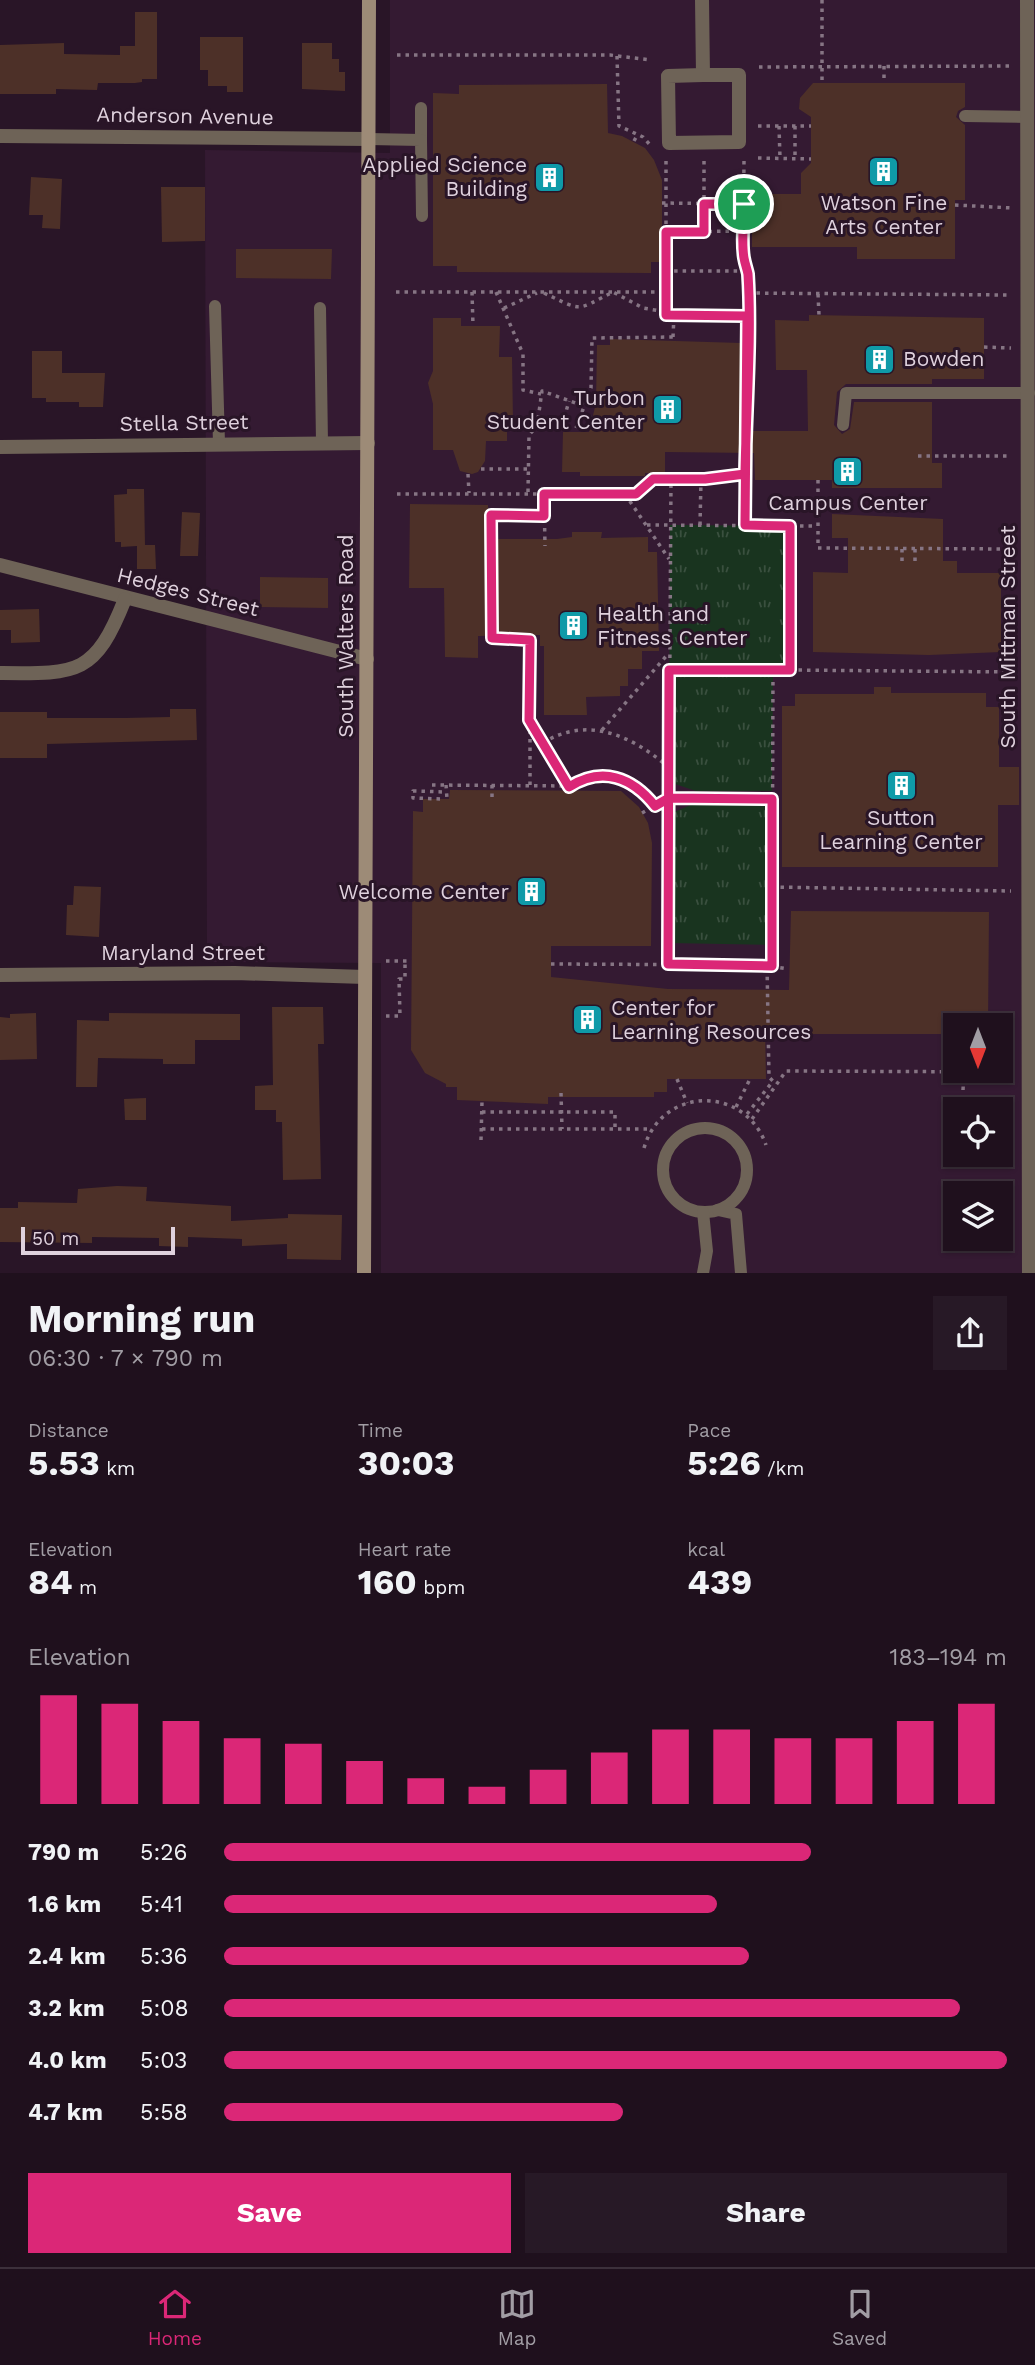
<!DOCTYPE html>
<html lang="en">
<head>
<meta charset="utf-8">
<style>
	body { margin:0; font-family:"Work Sans",sans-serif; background:#271926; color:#f1f3f6; height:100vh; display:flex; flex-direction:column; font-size:26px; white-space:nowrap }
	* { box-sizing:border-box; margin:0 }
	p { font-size:23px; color:#a19da4 }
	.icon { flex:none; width:38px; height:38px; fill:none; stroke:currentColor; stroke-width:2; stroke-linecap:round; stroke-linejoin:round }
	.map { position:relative; height:1273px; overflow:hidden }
	.panel { display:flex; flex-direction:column; background:#1f101d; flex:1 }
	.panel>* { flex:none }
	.needle { width:46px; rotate:180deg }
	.tools { position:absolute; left:943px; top:1013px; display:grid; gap:14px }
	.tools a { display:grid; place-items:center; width:70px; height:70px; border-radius:0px; background:#1f101d; box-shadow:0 2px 5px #0004,0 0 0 2px #3c303b; font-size:35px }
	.scale { position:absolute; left:21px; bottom:18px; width:154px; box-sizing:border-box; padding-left:7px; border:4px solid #dfd1dd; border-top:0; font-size:19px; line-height:24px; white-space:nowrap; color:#dfd1dd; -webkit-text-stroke:5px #291527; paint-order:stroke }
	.pin { position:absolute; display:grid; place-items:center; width:60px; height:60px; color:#fff; margin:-30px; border:4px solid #fff; border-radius:50%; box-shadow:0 2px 7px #0007 }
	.round { display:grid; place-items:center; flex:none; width:74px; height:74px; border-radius:0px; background:#271926 }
	.headline { display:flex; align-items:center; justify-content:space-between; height:119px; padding:0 28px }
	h1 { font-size:38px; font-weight:700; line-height:52px }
	.stats { display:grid; grid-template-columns:repeat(3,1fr); gap:10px; height:119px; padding:7px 28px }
	.stats div { display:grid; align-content:center }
	.stats b { font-size:35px; font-weight:700 }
	.stats small { font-size:19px; font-weight:400 }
	.stats p { font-size:19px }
	.chart { height:196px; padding:14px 28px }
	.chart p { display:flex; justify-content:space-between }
	.chart svg { width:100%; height:126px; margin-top:7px; stroke:#db2777; stroke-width:6 }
	.cta { display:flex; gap:14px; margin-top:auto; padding:14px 28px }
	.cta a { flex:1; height:80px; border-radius:0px; background:#db2777; color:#fff; font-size:28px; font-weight:700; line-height:80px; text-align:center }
	.cta a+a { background:#271926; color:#f1f3f6 }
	ul { padding:0 28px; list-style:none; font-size:23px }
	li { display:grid; grid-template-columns:112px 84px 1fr; align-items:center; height:52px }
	li i { height:18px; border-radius:9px; background:#db2777 }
	.tabs { display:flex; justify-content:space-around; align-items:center; height:98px; border-top:2px solid #3c303b; background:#1f101d; font-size:19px; color:#a19da4 }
	.tabs a { display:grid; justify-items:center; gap:4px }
	.tabs .selected { color:#db2777 }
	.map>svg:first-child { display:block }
	.built { fill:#341a32; fill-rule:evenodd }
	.grass { fill:url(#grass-tufts) }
	.building { fill:#4d3028 }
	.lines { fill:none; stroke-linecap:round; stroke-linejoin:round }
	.path { stroke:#867584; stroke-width:3.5; stroke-dasharray:3.5 5; stroke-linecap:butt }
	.service { stroke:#6e6357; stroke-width:12 }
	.minor { stroke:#6e6357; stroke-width:14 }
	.secondary { stroke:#9d8b77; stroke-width:14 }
	.route-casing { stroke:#fff; stroke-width:14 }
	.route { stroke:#db2777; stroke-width:9 }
	.labels { text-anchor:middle; stroke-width:6; stroke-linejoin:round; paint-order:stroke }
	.street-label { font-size:21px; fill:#dfd1dd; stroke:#291527 }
	.poi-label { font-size:21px; fill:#dfd1dd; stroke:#291527; text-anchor:end }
</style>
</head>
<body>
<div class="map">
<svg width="1035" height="1273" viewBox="0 0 1035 1273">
	<defs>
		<pattern id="grass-tufts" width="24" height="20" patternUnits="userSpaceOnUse" patternTransform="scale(1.75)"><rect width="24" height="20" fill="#19341f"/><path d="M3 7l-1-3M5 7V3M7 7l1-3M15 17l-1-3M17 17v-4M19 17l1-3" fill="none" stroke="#3a503f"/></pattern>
	</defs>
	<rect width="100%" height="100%" fill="#291527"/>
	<path class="built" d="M390,0h645v1273h-654v-310l-174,-1 -2,-812 185,3zM956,1026h45v45h-45zM956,1110h45v45h-45zM956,1194h45v45h-45z"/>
	<g class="grass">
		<path d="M670,525l120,1v144l-17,1 -1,120h-76l-27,-9z"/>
		<path d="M698,802l74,1v142l-104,-2 1,-129z"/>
	</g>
	<g class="building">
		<path d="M135,12h22v67h-15v3l-7,1h-37l-1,7 -41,-1v5h-56v-49l64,-2v11l56,1v-9h15z"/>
		<path d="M200,37h43v55h-16v-6h-19v-16h-8z"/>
		<path d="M302,43h30v16h7v13h6v19l-43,-2z"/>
		<path d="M813,83h152v24l-7,4 -2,6 9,8v75h-10v59h-98v-12h-105v-53h49v-21l10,-10v-46l-12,-8 1,-11z"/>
		<path d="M607,84l1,49 14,3 23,12 9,12 8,20v82h-11v11l-194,-1v-6h-24v-173l26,1v-9z"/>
		<path d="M31,177l31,2 -2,50 -18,-1 1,-13h-14z"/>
		<path d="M161,187h44v54l-43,1z"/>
		<path d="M236,249h96l-1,30 -95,-1z"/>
		<path d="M809,315l175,3v61h-52v5h-86l-9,8 -3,33 8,9 8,-5 4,-27h78v61h10v25h-110v-8h-77l-1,-27 -89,-1v21h-20v3h-65v-4h-18l1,-40h26l7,-29 1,-58h13v-6l131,4 -1,88h68l-1,-61h-31l-1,-50 34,1z"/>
		<path d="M433,318h28v8h39l-1,31h13l1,65h-6v19h-21l-1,20 -7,11 -6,2 -12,-3 -7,-21h-20v-46l-5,-21 5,-12z"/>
		<path d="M32,351h30v22h43l-2,34h-24v-5h-33v-4h-14z"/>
		<path d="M127,489h17l1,56h10l1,24h-19v-23l-16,1v-5h-6l-1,-47 13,-1z"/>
		<path d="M410,504l78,1v34h69l15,-2v-5h30l-1,6 47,-1v15h9l2,99h-17v18h-14v17h-8v10l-34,1 1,18h-43v-69h-4v-11l-62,1v22l-33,-1 -1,-69h-35z"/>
		<path d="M182,512l18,1 -2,43h-18z"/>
		<path d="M832,514l111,5v42h14v12h44v79l-72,3 -116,-3v-80l35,1v-35h-16z"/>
		<path d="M260,577l68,1v30l-68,-1z"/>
		<path d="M39,609l1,33 -29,1v-13h-11v-20z"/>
		<path d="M874,687h17v6h95v14h13v60h20v38h-21v62h-216v-161h13v-12h79z"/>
		<path d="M170,709h26l1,31 -150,4v14h-47v-46h47v6h78l45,-1z"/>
		<path d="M450,790l171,1 18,16 9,16 4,20 -1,103h-100v31l117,12 121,1 2,-79 198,1 -1,114h-32v8h-147v-9l-44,1 1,53h-99v13h-13v5h-106v7l-91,-4v-13h-11v-3l-21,-11 -14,-23 2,-239 10,1v-13h26z"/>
		<path d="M74,886l27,1 -2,50 -33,-2 1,-30h6z"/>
		<path d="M272,1007h51l1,37h-6l3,135 -38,1 -1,-58h-6v-12h-21v-24l18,-1z"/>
		<path d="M36,1013l1,46 -37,1v-43l10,1v-4z"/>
		<path d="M109,1013l131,1v26h-45v24h-32v-5l-65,-1 -1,29h-21l1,-67 32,1z"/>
		<path d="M146,1098v22h-21l-1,-21z"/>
		<path d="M117,1186l30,1 -1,14 85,5v15l57,-3v-4l54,1 -1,45 -54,-1v-15l-45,2v-7l-54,-2v10l-29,-1v-8l-67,-1v6l-92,-1v-34h18v-6l59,1 1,-14z"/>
	</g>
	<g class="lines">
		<g class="path">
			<path d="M822,0v83"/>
			<path d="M397,55h213l41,5"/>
			<path d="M617,56l2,70 24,11 9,10"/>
			<path d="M884,66v17"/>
			<path d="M759,67l253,-1"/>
			<path d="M758,126h53"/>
			<path d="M779,126l1,32"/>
			<path d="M795,126v33"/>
			<path d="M634,141l4,-7"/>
			<path d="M758,158l53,1"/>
			<path d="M666,161v110"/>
			<path d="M704,161v71"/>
			<path d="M744,161l-1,96 5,14 -1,45 -81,-1v-44h82"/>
			<path d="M662,203l90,1"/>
			<path d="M955,205l58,3"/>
			<path d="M666,232l78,-1"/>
			<path d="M396,292h270"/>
			<path d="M472,292l1,34"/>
			<path d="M496,292l27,62v36l18,4"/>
			<path d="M544,293c40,19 31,18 69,-1l30,16 23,4"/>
			<path d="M748,293l262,2"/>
			<path d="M818,294l1,21"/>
			<path d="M504,308l33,-15"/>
			<path d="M673,337l1,-22"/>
			<path d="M984,347l27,1"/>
			<path d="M581,414l11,4"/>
			<path d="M562,426l7,-25"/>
			<path d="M576,428l15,-40 1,-50 81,-1"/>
			<path d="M918,456h93"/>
			<path d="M481,469h48"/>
			<path d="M468,474l1,19"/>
			<path d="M745,474v51"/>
			<path d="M818,480v68l193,1"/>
			<path d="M528,492l1,-57 8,-9 5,-35 42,15"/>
			<path d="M397,494h239l17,-15h52l40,-5 2,-158"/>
			<path d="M544,494l1,52"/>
			<path d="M625,494l44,65"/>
			<path d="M647,525l170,1"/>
			<path d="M700,525l1,-46"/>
			<path d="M902,549v12"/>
			<path d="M915,549v12"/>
			<path d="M670,670h103"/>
			<path d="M790,670l222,2"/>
			<path d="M530,722l39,65"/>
			<path d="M602,730l66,-76"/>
			<path d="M543,743c44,-28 89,-7 124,23"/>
			<path d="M432,785l137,1"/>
			<path d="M446,785l1,14"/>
			<path d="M492,785v15"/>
			<path d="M530,785v-145l-38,-2 -1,-123 53,1"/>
			<path d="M569,787c33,-21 63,-10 86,19"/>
			<path d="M440,799l-27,-1v-7l33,1"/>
			<path d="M642,813l27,-15 103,1"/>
			<path d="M772,887l239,4"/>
			<path d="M386,961h25"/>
			<path d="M551,964l212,1 25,4"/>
			<path d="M668,964l3,-485"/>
			<path d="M772,966l1,-296h17v-144"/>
			<path d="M386,1016h14l-1,-37h6v-18"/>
			<path d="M677,1079l10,24"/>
			<path d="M963,1090l1,-19"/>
			<path d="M561,1093l1,36"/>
			<path d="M736,1107l14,-28"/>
			<path d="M482,1112h133v16"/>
			<path d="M747,1114l26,-33 -4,-4 -2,-112"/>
			<path d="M752,1119l34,-48 226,1"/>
			<path d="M482,1129h169"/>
			<path d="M481,1140l1,-39"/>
			<path d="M644,1148c18,-62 101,-63 122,-3"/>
		</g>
		<g class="service">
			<path d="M421,108v32"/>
			<path d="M965,116l63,1"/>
			<path d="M369,139l52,1 1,76"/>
			<path d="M215,306l4,137"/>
			<path d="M320,308l2,135"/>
			<path d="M843,425l3,-32h183"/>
			<circle cx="705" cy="1170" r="42"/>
			<path d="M718,1210l18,4 5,59"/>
			<path d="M703,1212l4,39 -4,22"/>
		</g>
		<g class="minor">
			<path d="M702,0l1,75"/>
			<path d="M1027,0l2,1273"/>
			<path d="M703,75h36v67l-70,1 -1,-67z"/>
			<path d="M0,136l369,3"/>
			<path d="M0,447l368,-4"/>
			<path d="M0,565l367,94"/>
			<path d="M0,673c78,1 95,2 125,-74"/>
			<path d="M0,975l235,-2 130,4"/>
		</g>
		<path class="secondary" d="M364,1273l5,-1273"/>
	</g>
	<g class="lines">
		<defs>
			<path id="route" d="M744,204c0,18 -3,37 0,54 1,6 3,11 4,16 4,64 -2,135 -3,200l-40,5h-52l-17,15h-92v22l-53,-1 1,123 38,2 -1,80 40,67c33,-21 63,-10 86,19l14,-8 103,1v167l-104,-2 1,-294h121v-144l-45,-1 2,-209 -81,-1v-83h38v-28h40"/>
		</defs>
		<use href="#route" class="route-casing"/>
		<use href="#route" class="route"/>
	</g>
	<defs>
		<symbol id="building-square" viewBox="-11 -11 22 22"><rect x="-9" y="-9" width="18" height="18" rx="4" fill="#0f9aa8" stroke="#291527"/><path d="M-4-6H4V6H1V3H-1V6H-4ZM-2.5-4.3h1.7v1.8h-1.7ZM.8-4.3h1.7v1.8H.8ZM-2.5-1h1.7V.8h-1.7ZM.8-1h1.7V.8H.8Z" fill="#fff"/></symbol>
	</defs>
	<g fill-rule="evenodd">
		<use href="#building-square" x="866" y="154" width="35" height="35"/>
		<use href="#building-square" x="532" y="160" width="35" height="35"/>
		<use href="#building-square" x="862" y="342" width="35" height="35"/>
		<use href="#building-square" x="650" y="392" width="35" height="35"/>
		<use href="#building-square" x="830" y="454" width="35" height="35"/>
		<use href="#building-square" x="556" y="608" width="35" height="35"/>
		<use href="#building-square" x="884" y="768" width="35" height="35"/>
		<use href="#building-square" x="514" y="874" width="35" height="35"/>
		<use href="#building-square" x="570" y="1002" width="35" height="35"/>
	</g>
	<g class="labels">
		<g class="street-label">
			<text transform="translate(185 116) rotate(1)" y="7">Anderson Avenue</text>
			<text transform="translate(184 423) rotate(-1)" y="7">Stella Street</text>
			<text transform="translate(188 592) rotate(14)" y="7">Hedges Street</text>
			<text transform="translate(346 636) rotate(-90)" y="7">South Walters Road</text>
			<text transform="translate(1008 637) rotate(-90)" y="7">South Mittman Street</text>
			<text x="183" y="960">Maryland Street</text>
		</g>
		<g class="poi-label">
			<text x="527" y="172">Applied Science<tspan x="527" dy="24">Building</tspan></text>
			<text x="884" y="210" text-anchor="middle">Watson Fine<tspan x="884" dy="24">Arts Center</tspan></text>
			<text x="903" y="366" text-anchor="start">Bowden</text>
			<text x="645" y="405">Turbon<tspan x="645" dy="24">Student Center</tspan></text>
			<text x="848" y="510" text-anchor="middle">Campus Center</text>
			<text x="597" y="621" text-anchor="start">Health and<tspan x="597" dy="24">Fitness Center</tspan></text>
			<text x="901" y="825" text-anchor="middle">Sutton<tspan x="901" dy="24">Learning Center</tspan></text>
			<text x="509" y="899">Welcome Center</text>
			<text x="611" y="1015" text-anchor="start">Center for<tspan x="611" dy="24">Learning Resources</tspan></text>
		</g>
	</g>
</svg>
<div class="tools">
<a><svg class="needle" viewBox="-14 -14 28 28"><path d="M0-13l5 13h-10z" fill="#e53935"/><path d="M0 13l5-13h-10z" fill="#a19da4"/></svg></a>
<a><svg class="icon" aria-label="locate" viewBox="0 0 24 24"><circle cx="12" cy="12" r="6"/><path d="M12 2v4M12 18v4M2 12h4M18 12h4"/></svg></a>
<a><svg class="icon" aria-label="layers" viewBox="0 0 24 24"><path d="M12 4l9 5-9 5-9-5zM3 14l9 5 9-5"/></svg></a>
</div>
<div class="scale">50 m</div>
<div class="pin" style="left:744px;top:204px;background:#1e9e55"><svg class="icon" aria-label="arrive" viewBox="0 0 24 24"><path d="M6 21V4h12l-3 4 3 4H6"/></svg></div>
</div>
<section class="panel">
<div class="headline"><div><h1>Morning run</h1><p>06:30 · 7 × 790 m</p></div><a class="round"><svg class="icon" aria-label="share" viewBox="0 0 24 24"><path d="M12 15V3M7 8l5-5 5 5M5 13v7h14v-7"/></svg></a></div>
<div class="stats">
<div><p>Distance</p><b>5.53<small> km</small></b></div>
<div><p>Time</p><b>30:03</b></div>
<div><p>Pace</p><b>5:26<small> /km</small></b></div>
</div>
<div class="stats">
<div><p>Elevation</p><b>84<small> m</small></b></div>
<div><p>Heart rate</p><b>160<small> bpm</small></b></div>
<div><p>kcal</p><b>439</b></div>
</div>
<div class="chart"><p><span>Elevation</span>183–194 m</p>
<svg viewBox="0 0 160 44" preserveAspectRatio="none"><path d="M5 44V6M15 44V9M25 44V15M35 44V21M45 44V23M55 44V29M65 44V35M75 44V38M85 44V32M95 44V26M105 44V18M115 44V18M125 44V21M135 44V21M145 44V15M155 44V9"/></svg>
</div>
<ul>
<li><b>790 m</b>5:26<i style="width:75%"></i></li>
<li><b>1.6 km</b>5:41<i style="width:63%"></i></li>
<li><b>2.4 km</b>5:36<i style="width:67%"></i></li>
<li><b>3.2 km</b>5:08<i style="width:94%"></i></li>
<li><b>4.0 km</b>5:03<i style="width:100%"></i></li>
<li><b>4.7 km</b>5:58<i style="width:51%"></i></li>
</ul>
<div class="cta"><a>Save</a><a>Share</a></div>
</section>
<nav class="tabs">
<a class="selected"><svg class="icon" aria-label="home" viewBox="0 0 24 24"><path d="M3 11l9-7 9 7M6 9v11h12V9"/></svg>Home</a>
<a><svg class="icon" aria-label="map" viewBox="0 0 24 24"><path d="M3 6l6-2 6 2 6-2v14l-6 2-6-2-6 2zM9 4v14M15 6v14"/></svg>Map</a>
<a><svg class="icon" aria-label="saved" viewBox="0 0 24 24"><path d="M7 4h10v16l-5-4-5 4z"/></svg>Saved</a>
</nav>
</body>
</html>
